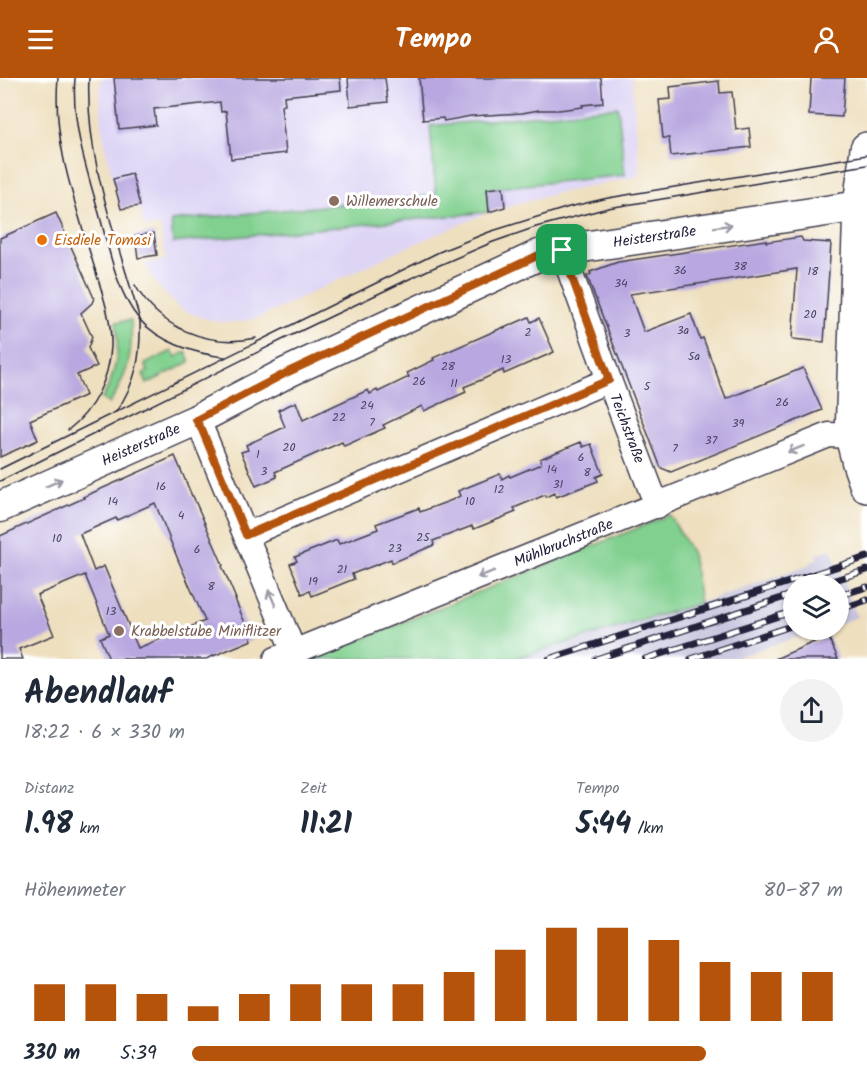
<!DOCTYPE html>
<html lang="de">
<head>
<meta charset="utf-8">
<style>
	body { margin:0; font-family:Kalam,sans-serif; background:#f2f2f3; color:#1f2937; height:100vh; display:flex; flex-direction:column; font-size:22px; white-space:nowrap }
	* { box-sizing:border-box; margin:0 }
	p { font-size:20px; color:#747a83 }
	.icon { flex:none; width:33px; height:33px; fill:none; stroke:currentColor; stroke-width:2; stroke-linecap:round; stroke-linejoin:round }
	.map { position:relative; height:581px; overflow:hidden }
	.sheet { display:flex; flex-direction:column; background:#fff; flex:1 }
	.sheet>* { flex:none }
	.tools { position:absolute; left:783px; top:496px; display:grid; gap:12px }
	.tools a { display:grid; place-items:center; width:66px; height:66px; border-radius:50%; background:#fff; box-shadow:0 2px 4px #0004; font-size:30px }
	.pin { position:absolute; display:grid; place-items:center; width:51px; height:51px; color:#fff; margin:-26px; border-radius:12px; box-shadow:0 3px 9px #0006 }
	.round { display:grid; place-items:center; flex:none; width:63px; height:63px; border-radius:32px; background:#f2f2f3 }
	.head { display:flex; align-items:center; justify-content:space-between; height:102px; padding:0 24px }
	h1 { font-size:33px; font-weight:600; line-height:45px }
	.metrics { display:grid; grid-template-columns:repeat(3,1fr); gap:9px; height:102px; padding:6px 24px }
	.metrics div { display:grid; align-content:center }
	.metrics b { font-size:30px; font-weight:600 }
	.metrics small { font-size:16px; font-weight:400 }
	.metrics p { font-size:16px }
	.chart { height:168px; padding:12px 24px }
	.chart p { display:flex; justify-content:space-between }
	.chart svg { width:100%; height:108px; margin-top:6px; stroke:#b45309; stroke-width:6 }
	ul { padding:0 24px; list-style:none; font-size:20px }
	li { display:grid; grid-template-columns:96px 72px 1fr; align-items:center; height:45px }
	li i { height:15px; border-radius:8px; background:#b45309 }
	header { display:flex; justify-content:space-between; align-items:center; height:78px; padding:0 24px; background:#b45309; color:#fff; font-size:27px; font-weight:600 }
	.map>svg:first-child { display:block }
	.built { fill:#ded5f5 }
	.industrial { fill:#c3c1db }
	.green { fill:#81d08f; stroke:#527965; stroke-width:1.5 }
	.building { fill:#b8a7e0; fill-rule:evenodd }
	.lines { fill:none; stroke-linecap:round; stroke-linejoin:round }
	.minor-casing { stroke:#413e4f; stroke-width:27 }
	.tertiary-casing { stroke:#413e4f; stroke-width:33 }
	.primary-casing { stroke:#413e4f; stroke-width:36 }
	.minor { stroke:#fff; stroke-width:24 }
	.tertiary { stroke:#fff; stroke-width:30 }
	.primary { stroke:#fff; stroke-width:33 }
	.tram { stroke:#22223b; stroke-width:1.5 }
	.rail-casing { stroke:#22223b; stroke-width:7 }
	.rail { stroke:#fff; stroke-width:4.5; stroke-dasharray:14; stroke-linecap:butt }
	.oneway { stroke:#9c9ca7 }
	.route-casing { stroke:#fff; stroke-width:12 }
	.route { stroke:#b45309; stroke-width:8 }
	.education-dot { fill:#8d6e63; stroke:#fff; stroke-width:2 }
	.food-dot { fill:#e8710a; stroke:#fff; stroke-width:2 }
	.labels { text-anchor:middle; stroke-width:6; stroke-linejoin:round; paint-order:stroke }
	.number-label { font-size:12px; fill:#484364 }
	.education-label { font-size:15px; fill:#785e54; stroke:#fff; text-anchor:start }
	.street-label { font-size:15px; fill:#22223b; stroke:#fff }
	.food-label { font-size:15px; fill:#c56008; stroke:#fff; text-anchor:start }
</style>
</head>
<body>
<header><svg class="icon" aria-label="menu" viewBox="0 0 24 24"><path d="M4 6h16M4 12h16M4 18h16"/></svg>Tempo<svg class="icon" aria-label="person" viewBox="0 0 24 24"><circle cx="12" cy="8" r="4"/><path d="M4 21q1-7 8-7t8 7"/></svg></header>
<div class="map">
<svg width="867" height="581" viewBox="0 0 867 581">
	<rect width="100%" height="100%" fill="#fff"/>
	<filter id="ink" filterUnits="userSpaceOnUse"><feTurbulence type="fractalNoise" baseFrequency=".0167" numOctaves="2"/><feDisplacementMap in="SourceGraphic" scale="12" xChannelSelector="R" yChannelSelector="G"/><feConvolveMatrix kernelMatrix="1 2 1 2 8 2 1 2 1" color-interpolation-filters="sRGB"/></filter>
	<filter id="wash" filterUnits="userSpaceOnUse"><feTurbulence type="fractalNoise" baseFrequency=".008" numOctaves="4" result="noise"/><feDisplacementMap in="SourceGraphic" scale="24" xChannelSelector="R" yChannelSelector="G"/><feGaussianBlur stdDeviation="1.35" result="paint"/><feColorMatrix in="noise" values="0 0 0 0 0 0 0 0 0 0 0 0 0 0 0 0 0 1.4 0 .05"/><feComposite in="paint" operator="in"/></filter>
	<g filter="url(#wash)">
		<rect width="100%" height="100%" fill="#eedfbe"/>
		<path class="built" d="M101,0h531l8,98 -86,18 -65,18 -91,39 -139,67 -20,4h-19l-20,-5 -20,-8 -24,-25 -11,-20 21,-4 -6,-34 -16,1 -12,-53 -19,5 -7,-27 -4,-28 -2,-29z"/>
		<path class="industrial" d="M831,471l26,68 -18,7 -1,-39h-44v45h25l-89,29h-217l187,-56 103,-35 15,-10 -2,-4z"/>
		<g class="green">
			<path d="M618,29l7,68 -138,14 2,23 -316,31 -2,-22 265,-26 -6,-69z"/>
			<path d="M131,242c2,35 -3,55 -22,84l-7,-5c14,-24 18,-49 14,-77z"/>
			<path d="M172,273l4,6 10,-5 4,10 -43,22 -4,-10 5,-3 -3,-7z"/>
			<path d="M670,437l22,39 8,49 -187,56h-201z"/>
		</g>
		<g id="blocks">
			<g class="building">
				<path d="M114,0h226l1,12 -57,6 1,9 -4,1 5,47 -55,6 -5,-48 -5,1 -1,-10 -66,7 2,16 -37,4z"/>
				<path d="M348,0h37l3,24 -38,4z"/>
				<path d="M419,0h182l2,25 -21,2 1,2 -24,3h-20l-17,3 -51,3 -27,5 -1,-3 -20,2z"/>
				<path d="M811,0h34l-3,39 -33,-2z"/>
				<path d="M719,3l1,12 12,-1 4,38 13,-2 2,19 -80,9 -2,-18h-6l-4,-38 12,-1 -1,-12z"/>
				<path d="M132,96l8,32 -19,3 -8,-30z"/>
				<path d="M503,109l2,20 -16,5 -2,-23z"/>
				<path d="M56,135l38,85 -2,5 -11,10 11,24 -4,11 9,18 -20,9 9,20 -56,25 8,20 -38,17v-219z"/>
				<path d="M154,155l3,22 -19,3 -3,-22z"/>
				<path d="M801,159l2,4 28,2 -7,99 -32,-3 5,-70 -167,25 14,38 47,-18 9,25 3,-1 23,61 77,-31 19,42 -151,62 -10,-4 -74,-192 4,-2 -1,-2 28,-10 148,-22v2z"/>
				<path d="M529,239l2,5 8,-4 15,34 -50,22 -1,-4 -22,10 -17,7 2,5 -42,19 -2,-5 -39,19 2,3 -41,18 -2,-4 -67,30 2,5 -21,9 -15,-34 7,-2 -2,-5 39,-18 -7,-17 18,-8 7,18 65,-30 2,4 7,-4 1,2 31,-15 -2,-4 27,-13 -1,-2 71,-31v1z"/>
				<path d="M581,364l2,5 8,-3 12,30 -7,3 2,4 -42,16 -2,-4 -8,4 -1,-2 -31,13 2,4 -42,17 -2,-3 -39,15 1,4 -42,18 -1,-4 -39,15 2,5 -42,17 -2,-5 -8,3 -12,-30 7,-3 -2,-4 42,-17 2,4 39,-15 -2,-5 43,-16 1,4 32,-12 8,-4 -2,-5 42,-17 2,5 7,-4 1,2 31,-13 -1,-5z"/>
				<path d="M175,378l17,40h1l30,69 -1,1 14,33h-1l17,41 -46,19h-97l-9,-21 9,-4 -24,-59 -48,20 17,40 -35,14 4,10h-23v-123l84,-38 -1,-1zM155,425l24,59 26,59 -67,27 -34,-82 -10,5 -14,-37 36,-16 1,2z"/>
				<path d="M828,558l10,23h-63z"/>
			</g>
		</g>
	</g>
	<g filter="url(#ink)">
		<use href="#blocks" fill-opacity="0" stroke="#413e4f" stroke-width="1.5"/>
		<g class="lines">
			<defs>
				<g id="minor">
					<path id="s1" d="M562,172l47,130 48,126"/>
					<path d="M196,342l6,10 92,222"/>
					<path d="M246,457l363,-155"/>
					<path id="s2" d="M276,581l553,-224 23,1"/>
				</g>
				<g id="tertiary">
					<path id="s3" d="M0,429l196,-87 92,-48 251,-117 23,-5 298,-44"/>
				</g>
				<path id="primary" d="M867,71l-7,57 -8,230 7,27 8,23"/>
			</defs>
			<use href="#minor" class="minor-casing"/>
			<use href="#tertiary" class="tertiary-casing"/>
			<use href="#primary" class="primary-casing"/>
			<use href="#minor" class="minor"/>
			<use href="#tertiary" class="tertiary"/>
			<use href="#primary" class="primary"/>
			<g class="tram">
				<path d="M58,0c-6,65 18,127 36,188 8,26 18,54 17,81 -2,32 -17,63 -43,83"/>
				<path d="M75,0c-4,47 13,95 25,139 9,32 17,76 39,102 20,23 56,35 86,38"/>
				<path d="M89,0c-4,84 29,162 51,242 1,36 -3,61 -24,92"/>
				<path d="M135,207c24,43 73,63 121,53"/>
				<path d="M0,391l439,-217 50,-20 80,-25 39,-9 259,-43"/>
				<path d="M0,403l290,-145 136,-65 67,-29 43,-15 72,-19 259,-43"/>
			</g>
			<defs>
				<g id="rail">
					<path d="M819,507l48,-15"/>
					<path d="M838,518l29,-9"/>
					<path d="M838,532l29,-10"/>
					<path d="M549,581l318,-102"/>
					<path d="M596,581l198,-65"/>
					<path d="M645,581l149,-48"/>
					<path d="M691,581l103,-34"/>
				</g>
			</defs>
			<use href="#rail" class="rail-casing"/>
			<use href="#rail" class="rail"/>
		</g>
		<defs><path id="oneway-shaft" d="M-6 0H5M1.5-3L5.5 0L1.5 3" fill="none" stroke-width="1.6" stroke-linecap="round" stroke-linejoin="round" transform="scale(1.5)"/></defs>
		<g class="oneway">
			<use href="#oneway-shaft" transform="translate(723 148) rotate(-8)"/>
			<use href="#oneway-shaft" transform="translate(796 371) rotate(158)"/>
			<use href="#oneway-shaft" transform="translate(54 405) rotate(-24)"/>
			<use href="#oneway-shaft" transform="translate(486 496) rotate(158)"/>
			<use href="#oneway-shaft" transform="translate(272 520) rotate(-113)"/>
		</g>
	</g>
	<g class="lines" filter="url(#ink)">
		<defs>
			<path id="route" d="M562,172l47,130 -363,155 -44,-105 -6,-10 92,-48 251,-117z"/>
		</defs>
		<use href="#route" class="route-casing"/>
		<use href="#route" class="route"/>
	</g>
	<g class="education-dot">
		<circle cx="334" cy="123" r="6"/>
		<circle cx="119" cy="553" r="6"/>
	</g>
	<circle class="food-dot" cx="42" cy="162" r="6"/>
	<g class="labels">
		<g class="number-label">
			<text x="740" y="192">38</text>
			<text x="680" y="196">36</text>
			<text x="813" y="197">18</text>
			<text x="621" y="209">34</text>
			<text x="810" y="240">20</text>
			<text x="683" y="256">3a</text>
			<text x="528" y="258">2</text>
			<text x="627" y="259">3</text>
			<text x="694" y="282">5a</text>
			<text x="506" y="285">13</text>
			<text x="448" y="292">28</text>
			<text x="419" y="307">26</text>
			<text x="454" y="309">11</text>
			<text x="647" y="312">5</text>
			<text x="782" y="328">26</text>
			<text x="367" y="331">24</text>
			<text x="339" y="343">22</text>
			<text x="372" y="348">7</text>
			<text x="738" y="349">39</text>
			<text x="711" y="366">37</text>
			<text x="289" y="373">20</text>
			<text x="675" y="374">7</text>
			<text x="258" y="380">1</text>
			<text x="581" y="383">6</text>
			<text x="552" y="395">14</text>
			<text x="264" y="397">3</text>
			<text x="587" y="398">8</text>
			<text x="558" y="410">31</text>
			<text x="161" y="412">16</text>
			<text x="499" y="415">12</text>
			<text x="113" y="427">14</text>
			<text x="470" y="427">10</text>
			<text x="181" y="441">4</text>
			<text x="423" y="463">25</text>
			<text x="57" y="464">10</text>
			<text x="395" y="474">23</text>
			<text x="197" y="475">6</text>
			<text x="342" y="495">21</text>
			<text x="313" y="507">19</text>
			<text x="211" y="512">8</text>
			<text x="111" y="537">13</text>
		</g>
		<g class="education-label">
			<text x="346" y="128">Willemerschule</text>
			<text x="131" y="558">Krabbelstube Miniflitzer</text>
		</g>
		<g class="street-label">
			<text dy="5" stroke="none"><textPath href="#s3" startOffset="712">Heisterstraße</textPath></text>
			<text dy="5" stroke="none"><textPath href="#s1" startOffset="190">Teichstraße</textPath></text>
			<text dy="5" stroke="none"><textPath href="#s3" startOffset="154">Heisterstraße</textPath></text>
			<text dy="5" stroke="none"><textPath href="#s2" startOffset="310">Mühlbruchstraße</textPath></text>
		</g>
		<g class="food-label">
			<text x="54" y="167">Eisdiele Tomasi</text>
		</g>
	</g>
</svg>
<div class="tools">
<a><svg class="icon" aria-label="layers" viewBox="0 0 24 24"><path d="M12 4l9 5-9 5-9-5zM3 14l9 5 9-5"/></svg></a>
</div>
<div class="pin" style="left:562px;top:172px;background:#1e9e55"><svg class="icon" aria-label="arrive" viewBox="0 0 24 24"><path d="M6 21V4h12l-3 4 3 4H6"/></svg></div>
</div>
<section class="sheet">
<div class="head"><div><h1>Abendlauf</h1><p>18:22 · 6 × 330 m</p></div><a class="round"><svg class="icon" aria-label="share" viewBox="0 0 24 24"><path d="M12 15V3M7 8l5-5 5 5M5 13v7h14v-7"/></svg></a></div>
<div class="metrics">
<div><p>Distanz</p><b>1.98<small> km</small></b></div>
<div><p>Zeit</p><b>11:21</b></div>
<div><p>Tempo</p><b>5:44<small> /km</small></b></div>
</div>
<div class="chart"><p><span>Höhenmeter</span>80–87 m</p>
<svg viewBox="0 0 160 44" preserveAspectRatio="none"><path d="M5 44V29M15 44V29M25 44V33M35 44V38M45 44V33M55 44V29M65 44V29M75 44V29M85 44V24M95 44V15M105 44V6M115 44V6M125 44V11M135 44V20M145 44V24M155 44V24"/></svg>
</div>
<ul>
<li><b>330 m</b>5:39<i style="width:79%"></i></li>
</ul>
</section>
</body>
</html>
